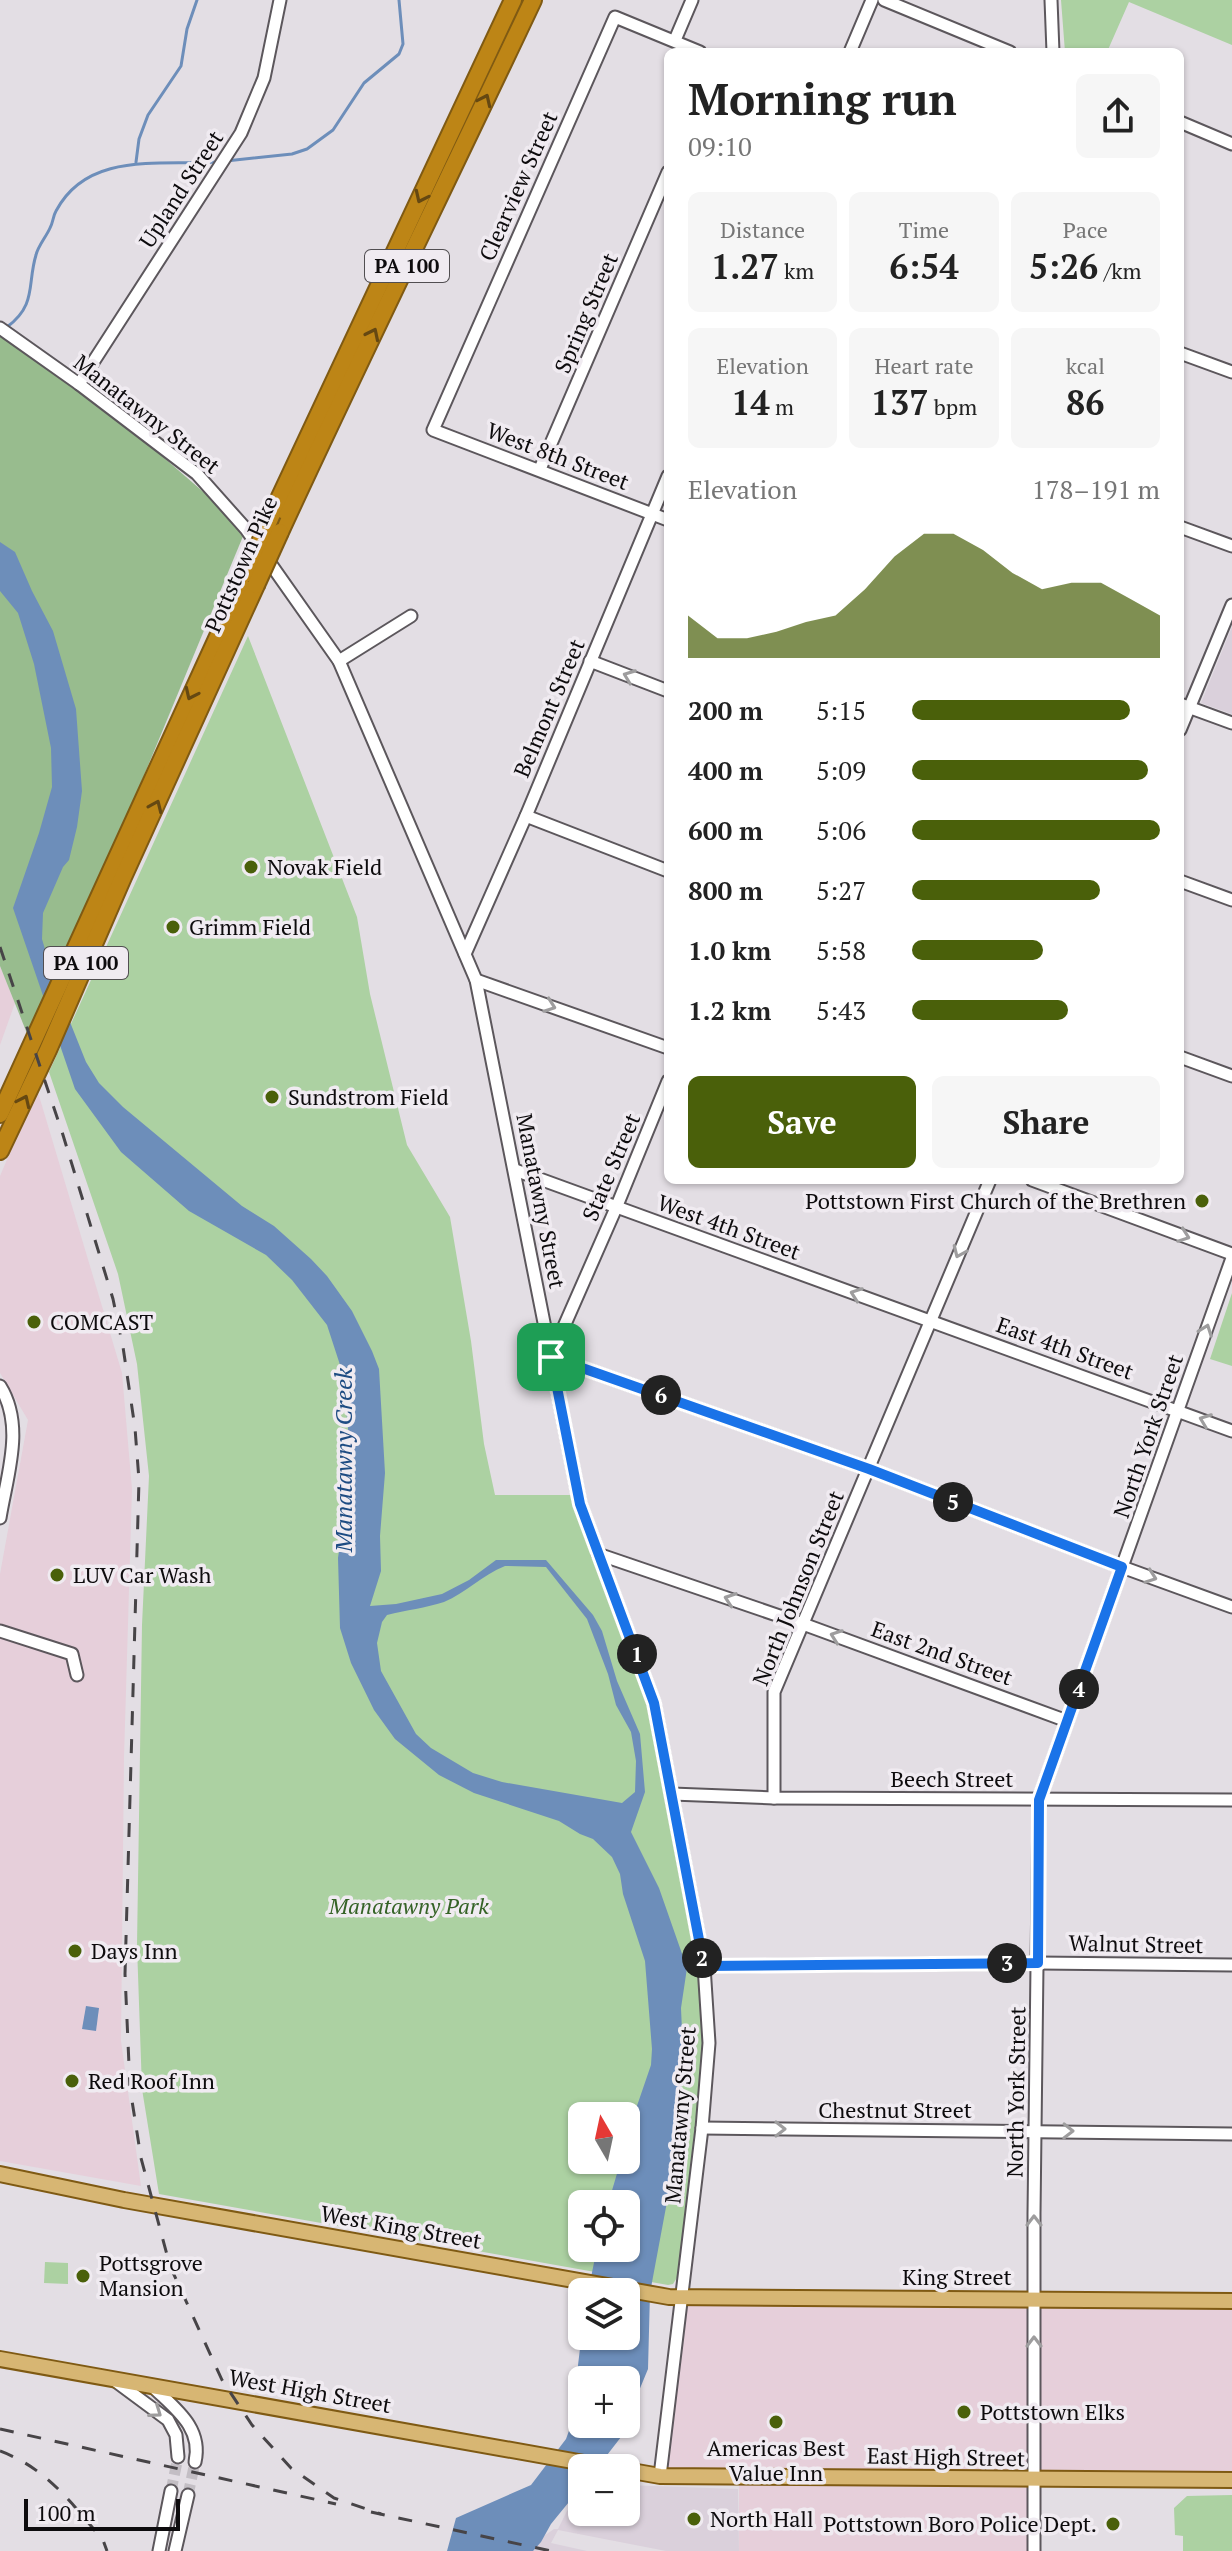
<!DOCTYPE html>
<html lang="en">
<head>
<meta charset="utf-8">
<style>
	body { margin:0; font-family:"PT Serif",serif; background:#f6f6f6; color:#222; height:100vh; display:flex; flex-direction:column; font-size:30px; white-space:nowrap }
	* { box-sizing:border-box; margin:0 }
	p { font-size:26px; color:#767676 }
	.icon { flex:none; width:44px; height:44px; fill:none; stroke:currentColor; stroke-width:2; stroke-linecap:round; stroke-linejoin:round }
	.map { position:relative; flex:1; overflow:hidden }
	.details { position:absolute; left:664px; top:48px; width:520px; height:1136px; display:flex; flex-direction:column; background:#fff; border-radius:12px; box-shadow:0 2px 6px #0004 }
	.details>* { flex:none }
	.needle { width:52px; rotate:351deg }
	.buttons { position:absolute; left:568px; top:2102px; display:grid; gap:16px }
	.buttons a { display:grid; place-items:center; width:72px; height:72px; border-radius:12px; background:#fff; box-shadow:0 2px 6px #0004; font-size:40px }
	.scale { position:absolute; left:24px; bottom:20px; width:156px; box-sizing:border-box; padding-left:8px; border:4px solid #0d0b0d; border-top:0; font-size:22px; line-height:28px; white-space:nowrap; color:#0d0b0d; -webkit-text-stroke:6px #f0ebf1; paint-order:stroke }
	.pin { position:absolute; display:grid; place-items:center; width:68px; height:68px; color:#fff; margin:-34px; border-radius:16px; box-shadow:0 4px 12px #0006 }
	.km { position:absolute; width:40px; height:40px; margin:-20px; border-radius:50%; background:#222; color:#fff; font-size:22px; line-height:40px; text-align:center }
	.round { display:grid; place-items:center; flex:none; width:84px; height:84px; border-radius:12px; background:#f6f6f6 }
	.summary { display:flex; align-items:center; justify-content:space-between; height:136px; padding:0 24px }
	h1 { font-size:44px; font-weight:700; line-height:60px }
	.stats { display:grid; grid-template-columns:repeat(3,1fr); gap:12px; height:136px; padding:8px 24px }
	.stats div { display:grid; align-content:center; border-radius:12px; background:#f6f6f6; text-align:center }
	.stats b { font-size:34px; font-weight:700 }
	.stats small { font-size:22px; font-weight:400 }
	.stats p { font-size:22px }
	.chart { height:224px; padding:16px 24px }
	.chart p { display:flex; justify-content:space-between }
	.chart svg { width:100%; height:144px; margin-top:8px; fill:#4a600a; opacity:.7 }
	.button { display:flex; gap:16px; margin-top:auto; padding:16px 24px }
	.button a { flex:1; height:92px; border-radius:12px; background:#4a600a; color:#fff; font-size:32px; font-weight:700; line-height:92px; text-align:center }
	.button a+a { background:#f6f6f6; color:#222 }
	ul { padding:0 24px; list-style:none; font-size:26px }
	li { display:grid; grid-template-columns:128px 96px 1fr; align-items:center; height:60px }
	li i { height:20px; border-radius:10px; background:#4a600a }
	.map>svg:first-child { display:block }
	.commercial { fill:#e6cfda }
	.built { fill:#dad0db }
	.green { fill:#acd1a2; fill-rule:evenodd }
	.forest { fill:#98bc8e }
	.water { fill:#6d8eba; fill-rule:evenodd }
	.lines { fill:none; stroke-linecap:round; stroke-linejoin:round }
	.stream { stroke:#6d8eba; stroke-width:3 }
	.minor-tunnel { stroke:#c3bec4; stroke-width:11; stroke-dasharray:11 5.5; stroke-linecap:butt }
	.minor-casing { stroke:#5c575c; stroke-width:15 }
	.major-casing { stroke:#7f5a13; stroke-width:18 }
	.highway-casing { stroke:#7f5a13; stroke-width:20 }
	.minor { stroke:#fff; stroke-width:11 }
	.major { stroke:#d7b673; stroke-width:14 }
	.highway { stroke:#bd8516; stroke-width:16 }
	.rail { stroke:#474447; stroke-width:3; stroke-dasharray:14 14; stroke-linecap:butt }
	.highway-bridge-casing { stroke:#7f5a13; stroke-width:20; stroke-linecap:butt }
	.highway-bridge { stroke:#bd8516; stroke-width:16 }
	.oneway { stroke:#654812 }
	.oneway2 { stroke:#9e9d9e }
	.route-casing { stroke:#fff; stroke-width:16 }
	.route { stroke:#1a73e8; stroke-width:10 }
	.poi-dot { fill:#4a600a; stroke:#f0ebf1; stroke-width:3 }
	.labels { text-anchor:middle; stroke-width:7; stroke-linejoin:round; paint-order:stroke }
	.shield { fill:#f0ebf1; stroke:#514e51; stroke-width:2 }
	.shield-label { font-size:20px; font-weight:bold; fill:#0d0b0d }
	.street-label { font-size:22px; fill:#0d0b0d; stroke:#f0ebf1 }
	.poi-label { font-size:22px; fill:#0d0b0d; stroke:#f0ebf1; text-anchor:start }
	.park-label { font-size:22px; font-style:italic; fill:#356326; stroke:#f0ebf1 }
	.water-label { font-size:24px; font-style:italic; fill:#1e4c83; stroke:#f0ebf1 }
</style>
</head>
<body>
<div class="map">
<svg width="1232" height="2551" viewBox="0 0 1232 2551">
	<rect width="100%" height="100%" fill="#e3dee4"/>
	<g class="commercial">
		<path d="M0,966l15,37 -15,42z"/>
		<path d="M37,1089l85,284 10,116 -8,269 -3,283 20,145 -141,-25v-587l28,-154 -28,-47v-197z"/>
		<path d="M682,2298l550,3v179h-196l-2,71h-295v-74l-79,-1z"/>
	</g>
	<g class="built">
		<path d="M1232,627v87l-31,-11z"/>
		<path d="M626,2485l112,4 1,62h-73l-108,-21 -7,13 36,8h-65l32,-22h4l9,-18 15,-13v14h44z"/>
	</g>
	<g class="green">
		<path d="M1061,0h171v45l-103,-43 -22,50h-42z"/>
		<path d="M248,636l109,281 13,77 37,151 43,72 21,124 13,103 11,51h75l73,193 11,45 43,235 5,43 1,44 -25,221 -5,8 -5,1 -509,-91 -17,-105 -5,-143 5,-321 7,-149 -12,-112 -19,-90 -69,-202zM582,2116h44v44h-44zM582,2204h44v44h-44z"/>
		<path d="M1232,1293v73l-22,-7z"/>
		<path d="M45,2262l23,1v21l-24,-1z"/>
		<path d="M1232,2495v56h-49v-15l-8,-1 -1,-27 13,-12z"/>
	</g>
	<path class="forest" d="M0,327l79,57 167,145 -214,517 -32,-80z"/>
	<g class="water">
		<path d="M0,542l15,10 17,39 21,40 23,78 6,82 -5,36 -8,33 -6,7 -20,46 -1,26 14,48 30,75 13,21 24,24 119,99 32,20 37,33 16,17 25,35 20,40 7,18 6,104 -5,63 1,35 -11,35 26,-2 46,-10 27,-14 27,-20h50l47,55 9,16 15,50 23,53 5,58 -14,40 28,56 28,80 -6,40 2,45 -3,58 -8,64 -22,118 -2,76 -12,29 -8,30 -31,40h-15v18l-31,38 -10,18 -8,9h-86l9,-33 75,-33 35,-46 12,-33 -3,-16 7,-58v4h44v-44h-38l9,-44h29v-44h-18l13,-44h5l2,-28 23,-67 1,-16 -7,-88 -22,-67 -3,-20 -8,-17 -19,-18 -13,-5 -21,-13 -85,-28 -35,-18 -44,-36 -21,-29 -23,-47 -11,-35 -2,-70 10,-69 1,-51 -7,-67 -15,-46 -35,-45 -26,-25 -77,-44 -68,-59 -46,-63 -62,-181 26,-75 13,-46 -1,-39 -17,-84 -16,-51 -18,-22zM505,1566l41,1 41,52 21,55 8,31 15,27 5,29 -1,31 -13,11 -120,-21 -29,-9 -42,-25 -15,-14 -35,-63 -4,-28 5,-21 5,-7c19,-5 39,-7 57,-13 22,-9 38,-27 61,-36zM582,2380h44v44h-44z"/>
		<path d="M86,2006l13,2 -3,23 -14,-2z"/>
	</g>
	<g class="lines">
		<g class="stream">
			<path d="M226,161l66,-7 15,-5 26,-19 31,-47 35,-29 4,-10 -4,-44"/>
			<path d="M136,162l3,-23 9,-24 33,-49 6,-37 10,-29"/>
			<path d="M7,327c30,-22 20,-43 29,-72 2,-9 10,-18 14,-27 3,-5 3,-12 6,-17 32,-61 107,-45 162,-49"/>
		</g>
		<g class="minor-tunnel">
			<path d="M171,2491l7,-34"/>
			<path d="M188,2495l7,-33"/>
		</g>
		<defs>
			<g id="minor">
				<path d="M884,0l126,52"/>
				<path d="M1051,0l2,52"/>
				<path d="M675,40l17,-40"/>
				<path d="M850,52l22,-52"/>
				<path d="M1180,122l52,22"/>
				<path d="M0,328l79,56 118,90 49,55 93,132 137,319 104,524 74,199 50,263 5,77 -7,85 -42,348"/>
				<path d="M1180,353l52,19"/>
				<path d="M79,384l162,-251 23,-55 16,-78"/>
				<path d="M540,469l128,-297"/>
				<path d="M668,520l-235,-90 182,-413 85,35"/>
				<path d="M1180,527l52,19"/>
				<path d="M339,661l72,-45"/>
				<path d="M590,661l78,30"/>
				<path d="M1180,704l52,19"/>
				<path d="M1180,730l52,-125"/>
				<path d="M526,816l142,55"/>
				<path d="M1180,881l52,19"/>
				<path d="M465,954l61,-138 142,-340"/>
				<path d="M476,980l192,68"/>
				<path d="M1180,1057l52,19"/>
				<path d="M515,1170l717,261"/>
				<path d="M1032,1180l200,74"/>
				<path d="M551,1356l65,-148 52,-127"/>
				<path d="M551,1357l318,112 253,98 110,40"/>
				<path d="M0,1386c25,40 7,89 0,132"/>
				<path d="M598,1554l205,70 264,97"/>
				<path d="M0,1631l72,23 5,21"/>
				<path d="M672,1794l102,4 458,2"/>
				<path d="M774,1798v-106l216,-512"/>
				<path d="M704,1966l334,-3 194,2"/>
				<path d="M702,2128l530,6"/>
				<path d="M114,2380l54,40 8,15 2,22"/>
				<path d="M152,2386c22,22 51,41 43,76"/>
				<path d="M159,2551l12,-60"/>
				<path d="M175,2551l13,-56"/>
				<path d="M1034,2551v-337l5,-414 193,-542"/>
			</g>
			<g id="major">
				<path d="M0,2174l124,26 545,97 563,4"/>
				<path d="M0,2359l612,109"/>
				<path d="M626,2470l34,6 572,4"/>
			</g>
			<g id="highway">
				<path d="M272,514l241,-514"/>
				<path d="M280,532c82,-178 169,-354 253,-532"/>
				<path d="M0,1114l247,-541"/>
				<path d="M0,1151l48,-101 75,-173 133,-292"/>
			</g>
		</defs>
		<use href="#minor" class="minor-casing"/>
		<use href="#major" class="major-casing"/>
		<use href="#highway" class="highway-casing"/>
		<use href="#minor" class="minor"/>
		<use href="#major" class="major"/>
		<use href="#highway" class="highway"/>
		<g class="rail">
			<path d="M0,947l63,188 50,164 10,48 12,81 4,52 -14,494 5,114 11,70 29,108 52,114 30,45 39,43 43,30 47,16"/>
			<path d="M0,2429l336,75"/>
			<path d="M0,2451c48,18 71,52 103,89l4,11"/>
			<path d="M371,2512l180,39"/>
		</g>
		<defs>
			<g id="highway-bridge">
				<path d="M247,573l25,-59"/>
				<path d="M256,585l24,-53"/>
			</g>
		</defs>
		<use href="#highway-bridge" class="highway-bridge-casing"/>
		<use href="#highway-bridge" class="highway-bridge"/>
	</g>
	<defs><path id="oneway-chevron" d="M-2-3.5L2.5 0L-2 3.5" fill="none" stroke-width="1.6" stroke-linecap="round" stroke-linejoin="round" transform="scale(2)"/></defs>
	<g class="oneway">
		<use href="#oneway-chevron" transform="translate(485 100) rotate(-65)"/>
		<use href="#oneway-chevron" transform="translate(421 197) rotate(115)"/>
		<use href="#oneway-chevron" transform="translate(373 334) rotate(-64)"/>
		<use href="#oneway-chevron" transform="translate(191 694) rotate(115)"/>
		<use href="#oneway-chevron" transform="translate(156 806) rotate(-66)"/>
		<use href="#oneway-chevron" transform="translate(24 1101) rotate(-65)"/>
	</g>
	<g class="oneway2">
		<use href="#oneway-chevron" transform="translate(629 676) rotate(-159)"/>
		<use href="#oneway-chevron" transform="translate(550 1006) rotate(20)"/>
		<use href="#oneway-chevron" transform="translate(1184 1236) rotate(20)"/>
		<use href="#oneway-chevron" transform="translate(959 1252) rotate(114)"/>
		<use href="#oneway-chevron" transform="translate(856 1294) rotate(-160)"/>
		<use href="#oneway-chevron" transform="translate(1206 1330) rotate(-70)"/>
		<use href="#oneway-chevron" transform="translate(1205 1420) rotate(-159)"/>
		<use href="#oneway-chevron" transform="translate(1151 1577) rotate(20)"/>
		<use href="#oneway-chevron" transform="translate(730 1599) rotate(-161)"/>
		<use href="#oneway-chevron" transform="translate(836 1636) rotate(-160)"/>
		<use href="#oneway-chevron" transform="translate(780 2129)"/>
		<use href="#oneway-chevron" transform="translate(1068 2131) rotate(1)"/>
		<use href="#oneway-chevron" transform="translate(1034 2221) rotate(-90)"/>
		<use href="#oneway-chevron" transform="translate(1034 2342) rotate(-90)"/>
		<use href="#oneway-chevron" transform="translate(156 2412) rotate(35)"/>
	</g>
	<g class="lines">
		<defs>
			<path id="route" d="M551,1357l318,112 253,98 -83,233 -1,163 -334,3 -50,-263 -74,-199z"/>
		</defs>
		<use href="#route" class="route-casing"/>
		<use href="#route" class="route"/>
	</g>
	<g class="poi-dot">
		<circle cx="251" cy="867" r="8"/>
		<circle cx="173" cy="927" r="8"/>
		<circle cx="272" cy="1097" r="8"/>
		<circle cx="1202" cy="1201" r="8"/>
		<circle cx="34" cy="1322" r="8"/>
		<circle cx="57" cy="1575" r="8"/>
		<circle cx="75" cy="1951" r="8"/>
		<circle cx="72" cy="2081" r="8"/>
		<circle cx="83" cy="2276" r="8"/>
		<circle cx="964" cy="2412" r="8"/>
		<circle cx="776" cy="2422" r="8"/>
		<circle cx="694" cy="2519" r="8"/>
		<circle cx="1113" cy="2524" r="8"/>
	</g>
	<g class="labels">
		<g class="shield">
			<rect x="365" y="250" width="84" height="32" rx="6"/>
			<rect x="44" y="947" width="84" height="32" rx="6"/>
		</g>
		<g class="shield-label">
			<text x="407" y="273">PA 100</text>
			<text x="86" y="970">PA 100</text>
		</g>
		<g class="street-label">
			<text transform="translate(518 186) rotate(-66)" y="8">Clearview Street</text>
			<text transform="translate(181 189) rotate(-57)" y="8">Upland Street</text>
			<text transform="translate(586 313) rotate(-67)" y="8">Spring Street</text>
			<text transform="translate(147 414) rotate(38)" y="8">Manatawny Street</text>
			<text transform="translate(558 456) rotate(21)" y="8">West 8th Street</text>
			<text transform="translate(241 564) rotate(-66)" y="8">Pottstown Pike</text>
			<text transform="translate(549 708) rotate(-67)" y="8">Belmont Street</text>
			<text transform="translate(611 1167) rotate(-67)" y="8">State Street</text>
			<text transform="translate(541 1201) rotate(79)" y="8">Manatawny Street</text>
			<text transform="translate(729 1227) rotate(20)" y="8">West 4th Street</text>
			<text transform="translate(1065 1348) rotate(20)" y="8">East 4th Street</text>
			<text transform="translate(1148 1436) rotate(-71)" y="8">North York Street</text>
			<text transform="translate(798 1588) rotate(-68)" y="8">North Johnson Street</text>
			<text transform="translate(942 1653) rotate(20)" y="8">East 2nd Street</text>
			<text x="952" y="1787">Beech Street</text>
			<text transform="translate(1136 1944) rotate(1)" y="8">Walnut Street</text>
			<text transform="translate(1016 2092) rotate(-89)" y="8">North York Street</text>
			<text x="895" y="2118">Chestnut Street</text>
			<text transform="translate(680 2115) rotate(-85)" y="8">Manatawny Street</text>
			<text transform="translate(401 2227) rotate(10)" y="8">West King Street</text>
			<text x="957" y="2285">King Street</text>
			<text transform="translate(310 2391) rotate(10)" y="8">West High Street</text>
			<text transform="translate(946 2457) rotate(1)" y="8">East High Street</text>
		</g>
		<g class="poi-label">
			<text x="267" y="875">Novak Field</text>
			<text x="189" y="935">Grimm Field</text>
			<text x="288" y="1105">Sundstrom Field</text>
			<text x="1186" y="1209" text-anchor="end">Pottstown First Church of the Brethren</text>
			<text x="50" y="1330">COMCAST</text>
			<text x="73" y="1583">LUV Car Wash</text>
			<text x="91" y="1959">Days Inn</text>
			<text x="88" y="2089">Red Roof Inn</text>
			<text x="99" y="2271">Pottsgrove<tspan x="99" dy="25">Mansion</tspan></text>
			<text x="980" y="2420">Pottstown Elks</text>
			<text x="776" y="2456" text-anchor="middle">Americas Best<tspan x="776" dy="25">Value Inn</tspan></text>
			<text x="710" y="2527">North Hall</text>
			<text x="1097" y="2532" text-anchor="end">Pottstown Boro Police Dept.</text>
		</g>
		<g class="park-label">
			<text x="409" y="1914">Manatawny Park</text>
		</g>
		<g class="water-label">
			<text transform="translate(344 1460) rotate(-90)" y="8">Manatawny Creek</text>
		</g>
	</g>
</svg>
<div class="buttons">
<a><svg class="needle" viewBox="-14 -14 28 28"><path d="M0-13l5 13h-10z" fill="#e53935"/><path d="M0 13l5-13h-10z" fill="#767676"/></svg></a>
<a><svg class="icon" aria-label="locate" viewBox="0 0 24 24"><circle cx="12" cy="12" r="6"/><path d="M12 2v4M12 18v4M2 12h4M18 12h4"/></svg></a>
<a><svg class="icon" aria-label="layers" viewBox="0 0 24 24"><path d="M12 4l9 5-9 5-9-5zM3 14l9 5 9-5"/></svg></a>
<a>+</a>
<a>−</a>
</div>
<div class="scale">100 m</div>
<div class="pin" style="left:551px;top:1357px;background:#1e9e55"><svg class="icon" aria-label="arrive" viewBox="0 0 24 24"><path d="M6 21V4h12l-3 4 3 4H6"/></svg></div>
<b class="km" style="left:637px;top:1654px">1</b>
<b class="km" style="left:702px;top:1958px">2</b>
<b class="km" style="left:1007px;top:1963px">3</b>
<b class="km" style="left:1079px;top:1689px">4</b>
<b class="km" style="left:953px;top:1502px">5</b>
<b class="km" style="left:661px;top:1395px">6</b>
<section class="details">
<div class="summary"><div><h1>Morning run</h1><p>09:10</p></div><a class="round"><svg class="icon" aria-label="share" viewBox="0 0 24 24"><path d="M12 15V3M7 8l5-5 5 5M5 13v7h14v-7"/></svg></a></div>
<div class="stats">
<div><p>Distance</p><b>1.27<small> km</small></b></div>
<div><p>Time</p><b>6:54</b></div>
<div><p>Pace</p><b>5:26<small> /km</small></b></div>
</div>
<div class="stats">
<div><p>Elevation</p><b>14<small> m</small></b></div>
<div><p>Heart rate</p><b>137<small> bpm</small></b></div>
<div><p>kcal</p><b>86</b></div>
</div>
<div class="chart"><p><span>Elevation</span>178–191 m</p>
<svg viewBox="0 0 160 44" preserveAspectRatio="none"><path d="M0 44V31L10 38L20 38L30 36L40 33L50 31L60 23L70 13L80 6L90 6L100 11L110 18L120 23L130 21L140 21L150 26L160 31V44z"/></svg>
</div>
<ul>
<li><b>200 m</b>5:15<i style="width:88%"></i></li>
<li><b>400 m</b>5:09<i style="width:95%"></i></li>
<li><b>600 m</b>5:06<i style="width:100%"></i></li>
<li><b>800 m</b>5:27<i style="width:76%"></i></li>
<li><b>1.0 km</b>5:58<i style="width:53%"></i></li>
<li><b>1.2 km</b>5:43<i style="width:63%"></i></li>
</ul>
<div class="button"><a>Save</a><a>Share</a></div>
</section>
</div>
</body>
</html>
